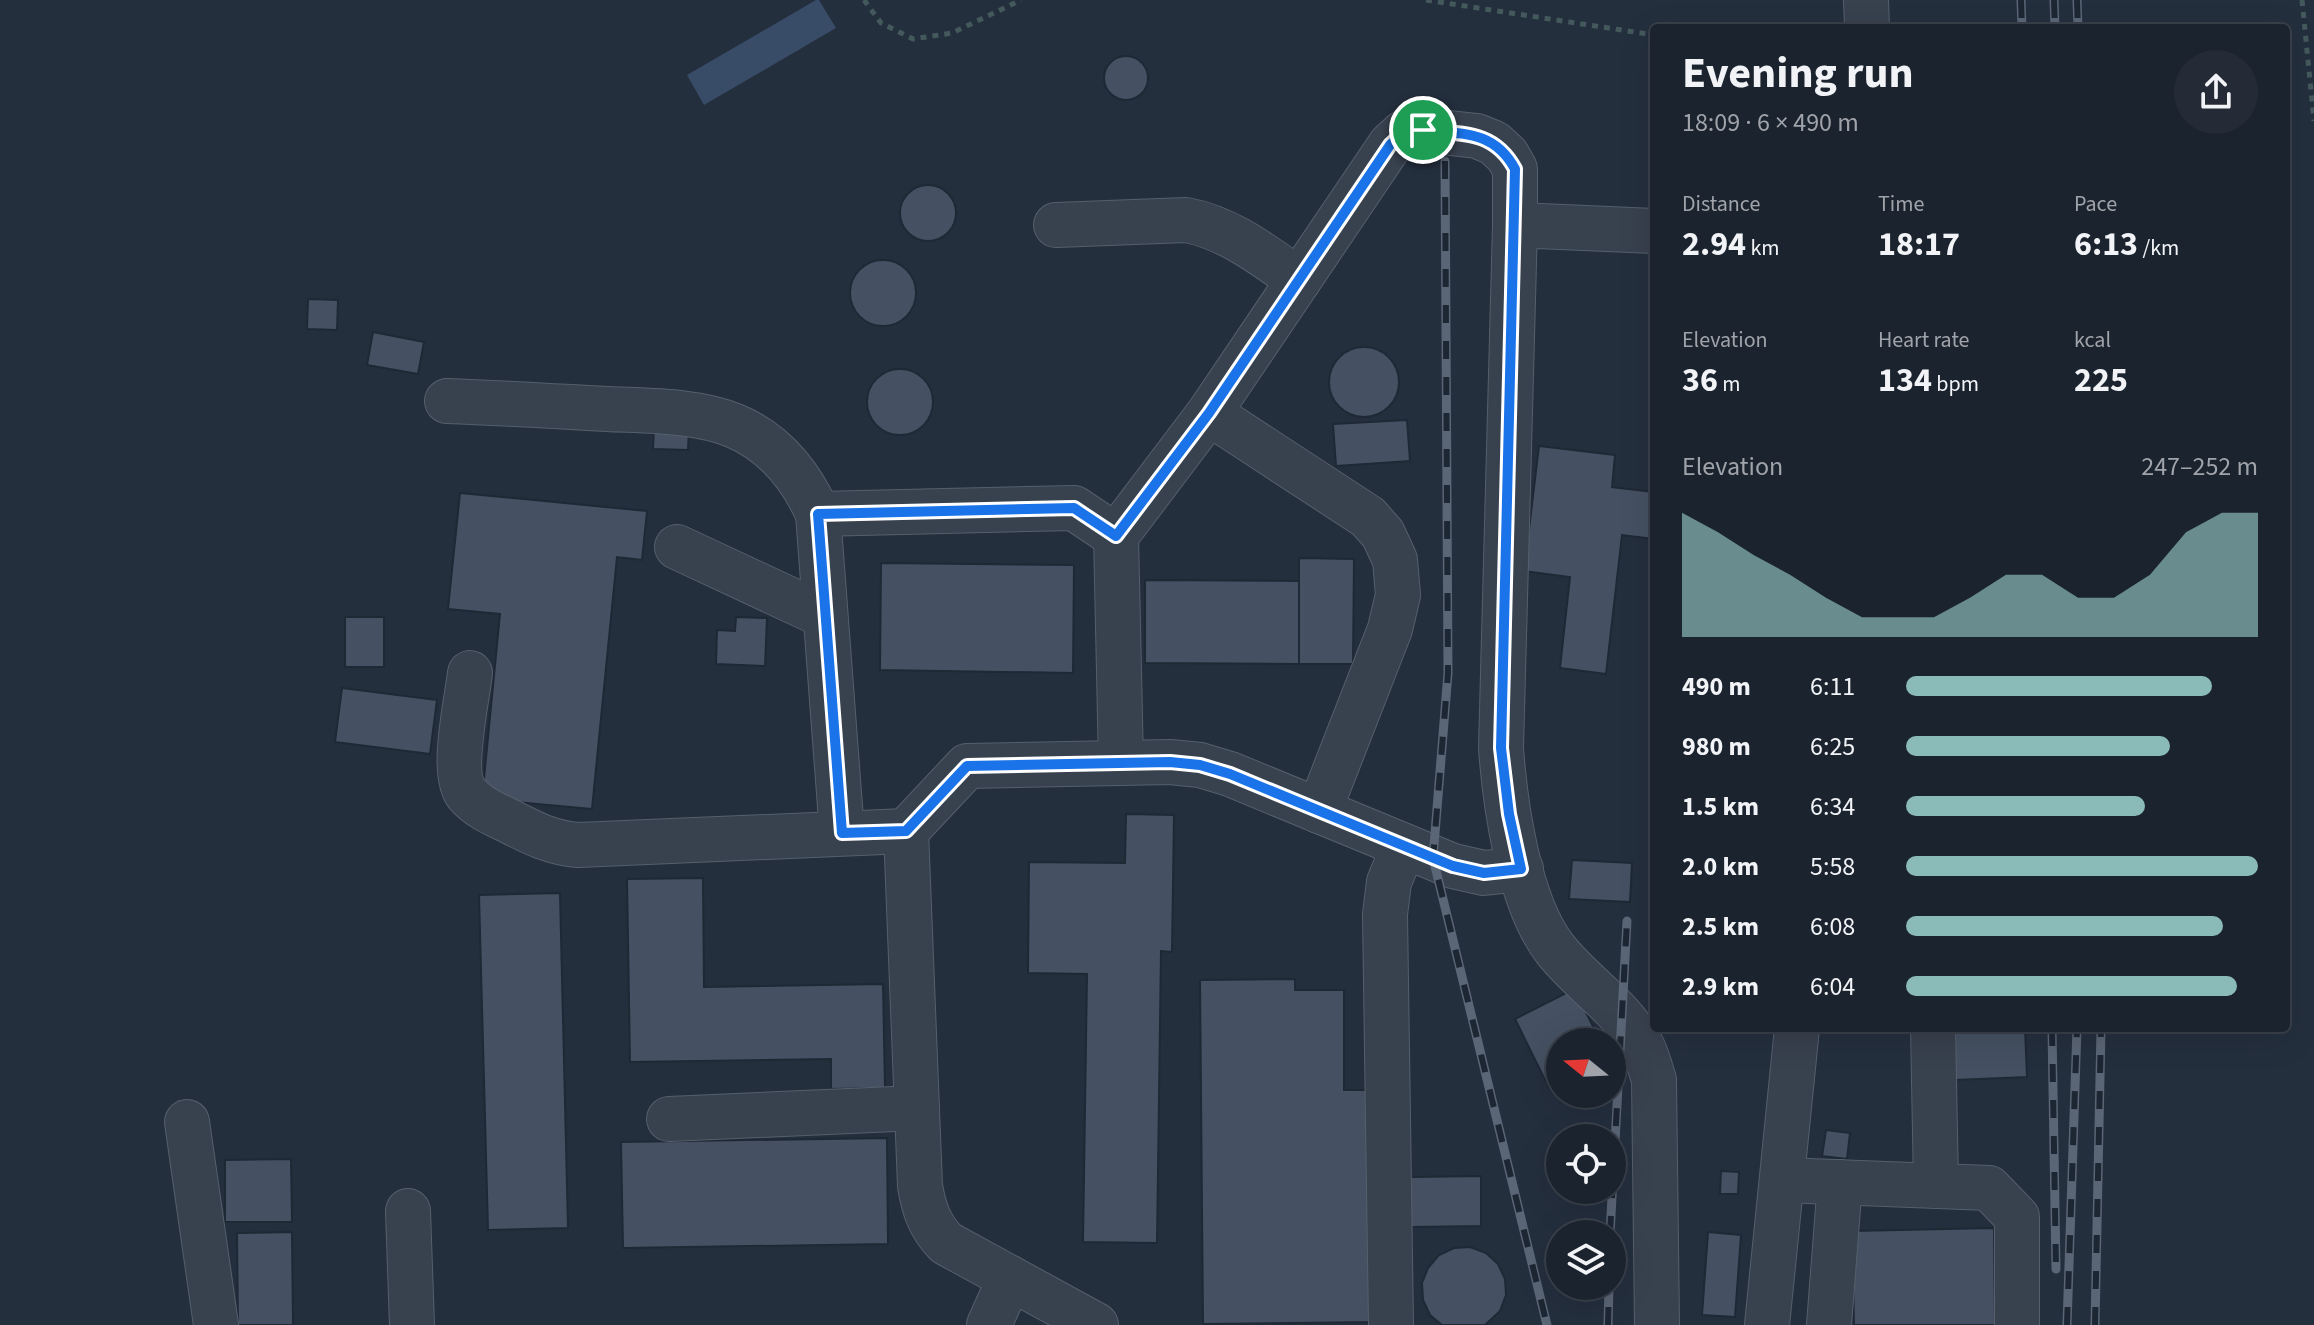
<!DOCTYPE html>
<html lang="en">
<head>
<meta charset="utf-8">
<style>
	body { margin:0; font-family:"Source Sans 3",sans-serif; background:#242b36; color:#f1f3f6; height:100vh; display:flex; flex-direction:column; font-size:30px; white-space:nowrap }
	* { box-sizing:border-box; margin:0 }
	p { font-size:26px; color:#a0a4aa }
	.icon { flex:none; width:44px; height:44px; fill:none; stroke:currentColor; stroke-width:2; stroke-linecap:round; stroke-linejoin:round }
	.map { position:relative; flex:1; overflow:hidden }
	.sheet { position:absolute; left:1650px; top:24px; width:640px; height:1008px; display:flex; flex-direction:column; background:#1b232e; border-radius:8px; box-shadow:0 8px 32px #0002,0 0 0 2px #39404a }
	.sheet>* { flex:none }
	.needle { width:52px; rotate:288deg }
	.controls { position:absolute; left:1546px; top:1028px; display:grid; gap:16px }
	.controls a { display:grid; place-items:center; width:80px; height:80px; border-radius:50%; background:#1b232e; box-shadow:0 8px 32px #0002,0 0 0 2px #39404a; font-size:40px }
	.pin { position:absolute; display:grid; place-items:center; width:68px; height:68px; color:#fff; margin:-34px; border:4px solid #fff; border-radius:50%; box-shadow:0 2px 8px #0007 }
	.round { display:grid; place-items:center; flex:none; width:84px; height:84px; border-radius:42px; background:#242b36 }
	.overview { display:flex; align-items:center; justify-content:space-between; height:136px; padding:0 32px }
	h1 { font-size:44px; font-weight:700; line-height:60px }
	.stats { display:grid; grid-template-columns:repeat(3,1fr); gap:12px; height:136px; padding:8px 32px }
	.stats div { display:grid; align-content:center }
	.stats b { font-size:34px; font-weight:700 }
	.stats small { font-size:22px; font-weight:400 }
	.stats p { font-size:22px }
	.chart { height:224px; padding:16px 32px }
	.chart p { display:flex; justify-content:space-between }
	.chart svg { width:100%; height:144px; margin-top:8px; fill:#8bbbb9; opacity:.7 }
	ul { padding:0 32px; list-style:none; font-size:26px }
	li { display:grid; grid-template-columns:128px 96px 1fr; align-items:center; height:60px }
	li i { height:20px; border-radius:10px; background:#8bbbb9 }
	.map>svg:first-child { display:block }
	.water { fill:#394c67 }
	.building { fill:#455162; stroke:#1f2835; stroke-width:2 }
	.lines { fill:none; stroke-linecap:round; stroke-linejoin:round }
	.minor-casing { stroke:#565f6c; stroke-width:46 }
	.path { stroke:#44595c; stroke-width:5; stroke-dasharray:6 6; stroke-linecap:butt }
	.minor { stroke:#38414e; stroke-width:44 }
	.rail-casing { stroke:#5a6575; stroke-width:9 }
	.rail { stroke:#1d2633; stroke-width:6; stroke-dasharray:18; stroke-linecap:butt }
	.route-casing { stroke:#fff; stroke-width:16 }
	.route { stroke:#1a73e8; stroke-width:10 }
</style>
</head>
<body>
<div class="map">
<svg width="2314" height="1325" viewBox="0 0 2314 1325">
	<rect width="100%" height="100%" fill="#242f3e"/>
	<path class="water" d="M816,0h3l17,28 -132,77 -17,-30z"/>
	<g class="building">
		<circle cx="1126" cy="78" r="22"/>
		<circle cx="928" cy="213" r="28"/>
		<circle cx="883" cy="293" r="33"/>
		<path d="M308,299l30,1 -1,30 -30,-1z"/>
		<path d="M373,332l51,10 -6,32 -51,-9z"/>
		<circle cx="1364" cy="382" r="35"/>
		<circle cx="900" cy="402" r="33"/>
		<path d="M1407,420l3,41 -74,5 -3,-42z"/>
		<path d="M654,427l35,2 -1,21 -35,-1z"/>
		<path d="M1539,446l76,9 -3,32 42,5v47l-32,-4 -16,139 -46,-6 10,-91 -46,-6z"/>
		<path d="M460,493l187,18 -5,49 -25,-3 -25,252 -110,-10 18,-185 -52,-5z"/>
		<path d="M1299,558l55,1 -1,105h-54z"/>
		<path d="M881,563l193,2 -1,108 -193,-3z"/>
		<path d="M1145,580l154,1v83l-154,-1z"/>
		<rect x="345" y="617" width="39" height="50"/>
		<path d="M736,617l31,1 -2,48 -49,-2 1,-34 18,1z"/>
		<path d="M342,688l95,12 -7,54 -95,-12z"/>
		<path d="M1126,814l48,1 -2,137 -11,-1 -4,292 -74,-1 4,-268 -59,-1 1,-111 96,1z"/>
		<path d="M1572,860l60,3 -2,39 -61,-3z"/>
		<path d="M703,878l1,109 179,-3 2,104 -54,1v-30l-201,3 -3,-183z"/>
		<path d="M560,893l8,335 -80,2 -9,-335z"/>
		<path d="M1295,979v11h49v100h27l3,232 -171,2 -3,-344z"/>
		<path d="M1574,989l27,53h-41v43l-10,5 -35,-71z"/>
		<path d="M1952,1028h73l2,49 -73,3z"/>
		<path d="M1826,1130l24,3 -3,26 -25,-3z"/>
		<path d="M887,1138l1,106 -265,4 -2,-106z"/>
		<path d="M291,1159l1,63h-67v-62z"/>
		<path d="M1721,1171l18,1 -1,22h-18z"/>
		<path d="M1481,1176v50l-70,1v-50z"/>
		<path d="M1994,1228l1,97h-141l-2,-94z"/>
		<path d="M292,1232l1,93h-55l-1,-92z"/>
		<path d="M1708,1232l33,3 -6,82 -33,-2z"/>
		<path d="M1470,1247l16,6 12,11 7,15 1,16 -6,16 -15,14h-43l-12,-10 -7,-15 -1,-17 6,-15 11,-13 15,-7z"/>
	</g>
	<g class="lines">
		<defs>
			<g id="minor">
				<path d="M1866,0l1,28"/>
				<path d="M1056,225l130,-5c43,8 77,35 113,60"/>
				<path d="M1654,231l-139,-6 -14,523c4,57 18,155 54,201 24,31 59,53 80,85 10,14 14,30 19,46l3,245"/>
				<path d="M447,401c54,2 107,5 160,8 41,2 90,1 128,17 40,17 66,50 83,88l24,319"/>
				<path d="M1209,413l159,104 15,17 12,26 3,35 -8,34 -71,182"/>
				<path d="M818,514l256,-6 42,28"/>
				<path d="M677,547l148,69"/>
				<path d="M470,673c-3,27 -20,101 -3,121 11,13 27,20 42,27 23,12 43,22 69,24l328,-14 14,355c4,23 9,39 26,57l150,82"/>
				<path d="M1121,763l-5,-227 93,-123 181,-268 13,-12 20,-3 54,6 17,7 13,12 8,14v56"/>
				<path d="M906,831l61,-65 203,-4 30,3 30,9 223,92 31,7 37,-4"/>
				<path d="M1933,1028l3,158"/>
				<path d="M669,1119l248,-11"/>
				<path d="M187,1122l29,203"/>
				<path d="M1782,1180l207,8 28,29v108"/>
				<path d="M408,1211l4,114"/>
				<path d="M989,1325l21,-47"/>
				<path d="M1391,1325l-6,-411 4,-32 15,-36"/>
				<path d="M1767,1325l30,-297"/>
				<path d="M1829,1325l11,-143"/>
			</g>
		</defs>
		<use href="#minor" class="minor-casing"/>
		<g class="path">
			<path d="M864,0l17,23 32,16 39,-6 69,-33"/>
			<path d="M1426,0l228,35"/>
			<path d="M2302,0l12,121"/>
		</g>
		<use href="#minor" class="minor"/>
		<defs>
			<g id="rail">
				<path d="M2021,0l1,28"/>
				<path d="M2054,0l1,28"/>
				<path d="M2077,0l1,28"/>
				<path d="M1445,161l3,512 -15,185 114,467"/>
				<path d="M2052,1028l4,241"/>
				<path d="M1610,1234l17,-313"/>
				<path d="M1608,1325l1,-39"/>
				<path d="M2067,1325l10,-297"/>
				<path d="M2095,1325l6,-297"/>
			</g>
		</defs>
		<use href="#rail" class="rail-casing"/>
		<use href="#rail" class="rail"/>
	</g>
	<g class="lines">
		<defs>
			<path id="route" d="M1423,130c39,4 71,0 92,39l-14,579 8,66 12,55 -37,4 -31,-7 -223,-92 -30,-9 -30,-3 -203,4 -61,65 -64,2 -24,-319 256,-6 42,28 93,-123 181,-268 13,-12z"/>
		</defs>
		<use href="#route" class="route-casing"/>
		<use href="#route" class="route"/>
	</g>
</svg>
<div class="controls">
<a><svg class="needle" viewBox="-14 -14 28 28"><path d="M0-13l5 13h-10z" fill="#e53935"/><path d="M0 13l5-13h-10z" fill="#a0a4aa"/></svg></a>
<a><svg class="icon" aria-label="locate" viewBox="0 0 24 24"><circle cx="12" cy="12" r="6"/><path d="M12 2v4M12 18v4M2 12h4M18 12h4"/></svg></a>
<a><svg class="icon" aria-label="layers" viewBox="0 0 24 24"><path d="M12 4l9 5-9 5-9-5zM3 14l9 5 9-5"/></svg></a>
</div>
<div class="pin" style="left:1423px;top:130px;background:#1e9e55"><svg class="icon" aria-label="arrive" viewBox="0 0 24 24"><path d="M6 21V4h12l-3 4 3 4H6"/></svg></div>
<section class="sheet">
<div class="overview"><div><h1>Evening run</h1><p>18:09 · 6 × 490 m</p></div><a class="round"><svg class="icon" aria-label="share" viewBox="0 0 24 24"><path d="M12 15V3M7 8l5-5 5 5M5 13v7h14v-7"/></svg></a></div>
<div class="stats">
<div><p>Distance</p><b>2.94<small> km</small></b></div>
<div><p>Time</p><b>18:17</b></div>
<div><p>Pace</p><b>6:13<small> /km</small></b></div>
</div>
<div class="stats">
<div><p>Elevation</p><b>36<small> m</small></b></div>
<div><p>Heart rate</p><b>134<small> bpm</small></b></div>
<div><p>kcal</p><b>225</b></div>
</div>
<div class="chart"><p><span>Elevation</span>247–252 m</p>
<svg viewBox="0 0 160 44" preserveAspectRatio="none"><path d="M0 44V6L10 12L20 19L30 25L40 32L50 38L60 38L70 38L80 32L90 25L100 25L110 32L120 32L130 25L140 12L150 6L160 6V44z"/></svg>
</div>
<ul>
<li><b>490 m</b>6:11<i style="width:87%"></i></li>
<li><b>980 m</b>6:25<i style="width:75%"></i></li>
<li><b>1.5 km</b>6:34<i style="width:68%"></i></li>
<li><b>2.0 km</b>5:58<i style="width:100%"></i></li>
<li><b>2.5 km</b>6:08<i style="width:90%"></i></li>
<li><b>2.9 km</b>6:04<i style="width:94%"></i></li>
</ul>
</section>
</div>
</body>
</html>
